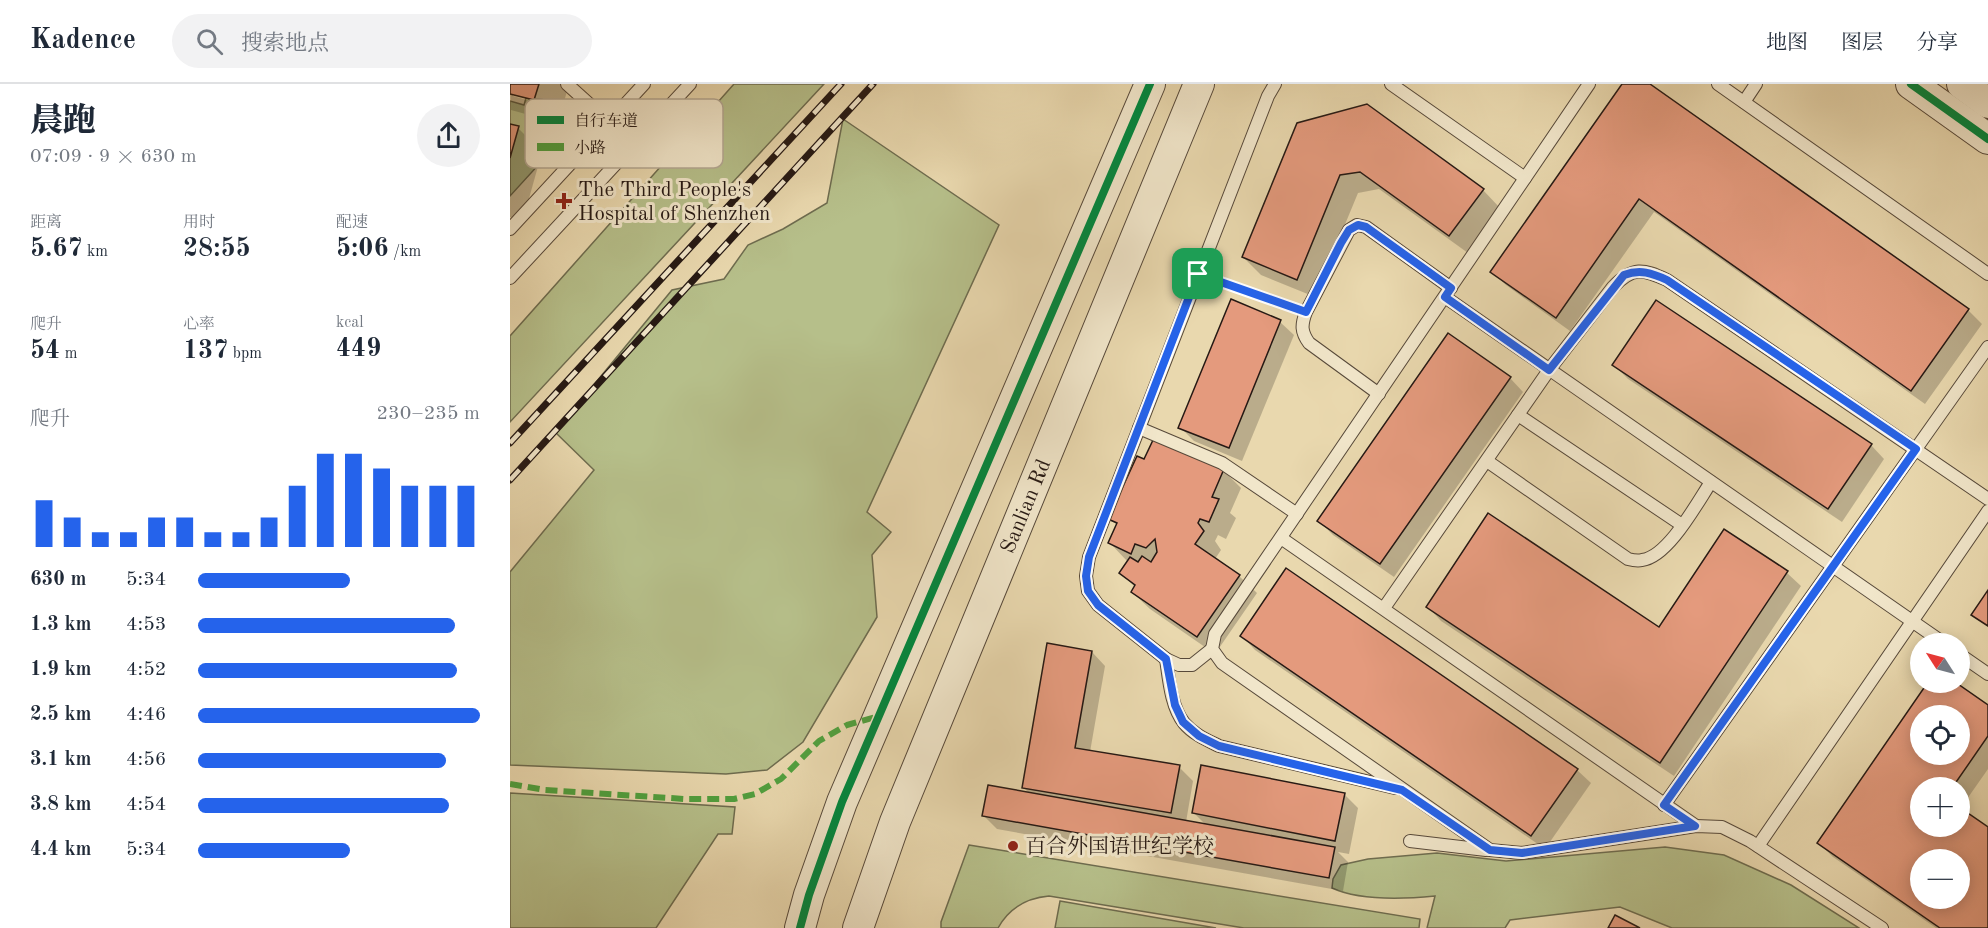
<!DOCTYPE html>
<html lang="zh">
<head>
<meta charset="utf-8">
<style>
	body { margin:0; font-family:"Old Standard TT","Noto Serif SC",serif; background:#f2f2f3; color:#1f2937; height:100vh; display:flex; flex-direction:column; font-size:22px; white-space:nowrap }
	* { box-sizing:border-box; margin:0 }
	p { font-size:20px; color:#747a83 }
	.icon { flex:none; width:33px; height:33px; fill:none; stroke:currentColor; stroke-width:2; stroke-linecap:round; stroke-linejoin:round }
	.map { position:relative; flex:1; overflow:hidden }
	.side { display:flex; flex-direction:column; background:#fff; width:510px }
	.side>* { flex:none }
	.needle { width:39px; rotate:306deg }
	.fabs { position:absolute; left:1400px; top:549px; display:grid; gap:12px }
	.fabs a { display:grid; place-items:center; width:60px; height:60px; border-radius:50%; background:#fff; box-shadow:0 3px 15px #0003; font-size:30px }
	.pin { position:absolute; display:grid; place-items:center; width:51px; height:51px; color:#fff; margin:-26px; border-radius:12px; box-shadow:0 3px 9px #0006 }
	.round { display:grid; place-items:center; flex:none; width:63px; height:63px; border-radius:32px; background:#f2f2f3 }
	.overview { display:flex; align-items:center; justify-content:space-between; height:102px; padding:0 30px }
	h1 { font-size:33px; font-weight:800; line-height:45px }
	.figures { display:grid; grid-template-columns:repeat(3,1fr); gap:9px; height:102px; padding:6px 30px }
	.figures div { display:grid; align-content:center }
	.figures b { font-size:26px; font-weight:800 }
	.figures small { font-size:16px; font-weight:400 }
	.figures p { font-size:16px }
	.chart { height:168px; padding:12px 30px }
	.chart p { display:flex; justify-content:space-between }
	.chart svg { width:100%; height:108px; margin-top:6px; stroke:#2563eb; stroke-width:6 }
	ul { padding:0 30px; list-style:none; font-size:20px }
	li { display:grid; grid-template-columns:96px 72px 1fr; align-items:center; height:45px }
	li i { height:15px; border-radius:8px; background:#2563eb }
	header { display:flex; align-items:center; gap:36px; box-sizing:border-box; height:84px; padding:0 30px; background:#fff; border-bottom:2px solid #e0e1e3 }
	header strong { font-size:28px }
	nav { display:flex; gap:33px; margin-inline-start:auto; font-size:21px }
	.search { width:420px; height:54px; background:#f2f2f3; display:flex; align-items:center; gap:15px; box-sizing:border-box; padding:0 21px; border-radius:33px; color:#747a83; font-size:22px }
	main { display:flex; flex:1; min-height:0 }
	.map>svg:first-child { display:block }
	.green { fill:#b6bf8a; stroke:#6e6c4f; stroke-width:1.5 }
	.shadow { fill:#0003; fill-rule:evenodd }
	.building { fill:#e49a7d; stroke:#261914; stroke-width:1.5; fill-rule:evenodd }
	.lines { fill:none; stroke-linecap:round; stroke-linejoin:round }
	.service-casing { stroke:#57493a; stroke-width:14 }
	.tertiary-casing { stroke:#57493a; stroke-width:32 }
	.path { stroke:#261914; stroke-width:4; stroke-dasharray:4.5 3; stroke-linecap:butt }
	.service { stroke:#f1e6ca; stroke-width:12 }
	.tertiary { stroke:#f1e6ca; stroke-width:30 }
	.rail-casing { stroke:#261914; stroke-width:7 }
	.rail { stroke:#f1e6ca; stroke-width:4.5; stroke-dasharray:14; stroke-linecap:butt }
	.quiet { stroke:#50a13f; stroke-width:6; stroke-dasharray:12 6; stroke-linecap:butt }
	.cycleway-casing { stroke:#f1e6ca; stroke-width:11 }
	.cycleway { stroke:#00873e; stroke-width:8 }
	.route-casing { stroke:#fff; stroke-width:12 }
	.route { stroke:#2563eb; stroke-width:8 }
	.poi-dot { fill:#8f2418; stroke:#f1e6ca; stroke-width:2 }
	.labels { text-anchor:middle; stroke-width:6; stroke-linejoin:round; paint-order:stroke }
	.poi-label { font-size:21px; fill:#261914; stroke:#f1e6ca; text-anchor:start }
	.street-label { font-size:21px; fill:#261914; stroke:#f1e6ca }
	.key { fill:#f1e6ca; stroke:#b4a893; stroke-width:1.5 }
	.key-label { font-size:16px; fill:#261914 }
</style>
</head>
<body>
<header>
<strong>Kadence</strong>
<div class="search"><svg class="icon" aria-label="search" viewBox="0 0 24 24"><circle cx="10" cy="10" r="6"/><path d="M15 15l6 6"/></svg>搜索地点</div>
<nav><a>地图</a><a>图层</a><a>分享</a></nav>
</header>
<main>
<section class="side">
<div class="overview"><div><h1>晨跑</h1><p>07:09 · 9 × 630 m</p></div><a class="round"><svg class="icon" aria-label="share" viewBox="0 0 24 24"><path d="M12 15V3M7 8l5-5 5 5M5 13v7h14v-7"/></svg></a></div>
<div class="figures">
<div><p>距离</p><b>5.67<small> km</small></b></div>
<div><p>用时</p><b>28:55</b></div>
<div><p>配速</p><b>5:06<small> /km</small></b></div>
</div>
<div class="figures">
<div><p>爬升</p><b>54<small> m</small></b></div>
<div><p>心率</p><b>137<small> bpm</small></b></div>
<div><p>kcal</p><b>449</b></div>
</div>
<div class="chart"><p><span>爬升</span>230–235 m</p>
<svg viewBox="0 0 160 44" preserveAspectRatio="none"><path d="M5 44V25M15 44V32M25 44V38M35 44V38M45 44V32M55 44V32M65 44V38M75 44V38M85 44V32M95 44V19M105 44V6M115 44V6M125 44V12M135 44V19M145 44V19M155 44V19"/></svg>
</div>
<ul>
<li><b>630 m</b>5:34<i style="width:54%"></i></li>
<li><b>1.3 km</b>4:53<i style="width:91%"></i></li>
<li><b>1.9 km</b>4:52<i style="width:92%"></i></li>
<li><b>2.5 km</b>4:46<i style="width:100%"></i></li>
<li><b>3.1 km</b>4:56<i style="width:88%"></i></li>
<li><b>3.8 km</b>4:54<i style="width:89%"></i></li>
<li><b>4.4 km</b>5:34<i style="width:54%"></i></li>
</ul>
</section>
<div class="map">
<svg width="1478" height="844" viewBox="0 0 1478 844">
	<rect width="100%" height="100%" fill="#e9d8ae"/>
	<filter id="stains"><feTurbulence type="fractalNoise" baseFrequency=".00333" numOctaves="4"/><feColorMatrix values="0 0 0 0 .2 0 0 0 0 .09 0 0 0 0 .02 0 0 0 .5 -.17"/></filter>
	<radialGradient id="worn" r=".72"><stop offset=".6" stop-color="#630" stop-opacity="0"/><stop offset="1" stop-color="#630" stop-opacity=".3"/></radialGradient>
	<g class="green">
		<path d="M224,0h90l-314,338v-86z"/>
		<path d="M16,14c7,2 13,0 18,2 13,3 23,16 29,27l-63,69v-95l14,4z"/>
		<path d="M333,35l156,106 -132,287 24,20 -19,23 5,62 -74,125 -36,28 -41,4 -216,-9v-193l84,-102 -39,-38 117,-142 52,-11 24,-34 35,-16 44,-26z"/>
		<path d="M0,709l225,14 -3,27h-14l-62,94h-146z"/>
		<path d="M459,761l451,74 -1,9h-175l-195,-32c-22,2 -40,12 -51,32h-57v-6z"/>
		<path d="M1155,763l59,8 67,30 68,43h-187l-52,-21 -110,13 -5,8h-78l8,-32c-31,3 -75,5 -103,-8l1,-9 8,-14 27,-6 69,-6 69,8z"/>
		<path d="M550,817l156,27h-161z"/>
	</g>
	<g class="shadow">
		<path d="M0,0h59l-11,39 -47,-13zM3,9l29,8 -1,3 -28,-8z"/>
		<path d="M1114,0h24l320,226 14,14 -57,80 -271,-192 -84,119 -64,-46 -14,-13z"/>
		<path d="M857,22l116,84 17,18 -32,45 -89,-64 -21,4 -43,104 -54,-22 -18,-18z"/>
		<path d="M0,41l8,3 24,24 -19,68 -13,-3z"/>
		<path d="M770,238l14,13 -52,126 -48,-20 -14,-14z"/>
		<path d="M1104,281l257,80 13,14 -42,63 -214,-143z"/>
		<path d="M1000,294l13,14 -129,185 -61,-42 -14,-14z"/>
		<path d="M635,377l79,10 17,17 -11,25 6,5 -10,21 -8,-4 -3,6 6,9 -6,9 24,17 18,17 -42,61 -65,-45 -18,-17 3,-5 -14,-14 6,-12 -17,-18 8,-17 -8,-8z"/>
		<path d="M1215,447l62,42 14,13 -127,190 -233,-155 -13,-14 231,22z"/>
		<path d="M732,552l335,134 14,13 -46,66 -290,-199z"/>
		<path d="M582,568l13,14 -15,86 89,15 14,14 -7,41 20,3 -12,-12 150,-19 14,14 -9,46 -11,-2 10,10 -5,29 -346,-62 -13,-13 46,-22 -7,-7z"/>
		<path d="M1420,598l58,25v62l-28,40 28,119h-52l-103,-71 -14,-14zM1410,632h39v38h-39zM1410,704h39v38h-39zM1410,776h39v38h-39z"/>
	</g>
	<g class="building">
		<path d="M0,0h29l-5,16 -24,-6z"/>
		<path d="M1112,0h28l319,225 -58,82 -272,-192 -83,119 -66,-46z"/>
		<path d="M857,20l117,85 -35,47 -89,-64 -20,3 -43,105 -55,-23 55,-134z"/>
		<path d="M0,40l9,2 -9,32z"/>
		<path d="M721,215l50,21 -52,128 -51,-20z"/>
		<path d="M1146,216l216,144 -44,65 -216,-144z"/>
		<path d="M938,249l63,44 -131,187 -63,-43z"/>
		<path d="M644,354l70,31 -12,28 7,2 -10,23 -9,-3 -2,4 6,8 -9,13 45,31 -43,62 -66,-45 4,-7 -16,-12 11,-16 8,5 4,-6 9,6 6,-10 -2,-13 -9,9 -11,-4 -4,10 -23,-11 9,-20 -9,-4 29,-63 7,3z"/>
		<path d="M978,429l171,114 65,-98 64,42 -128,192 -234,-156z"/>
		<path d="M776,484l292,201 -47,67 -291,-200z"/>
		<path d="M1478,506v36l-17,-11z"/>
		<path d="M537,559l45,8 -17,97 105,17 -9,48 -149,-25z"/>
		<path d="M1418,598h27l33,23v31l-36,52h-32v38h39v-19l29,20v101h-48l-123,-85zM1410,632h39v38h-39zM1410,776h39v38h-39z"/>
		<path d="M691,681l144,28 -10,48 -143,-28z"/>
		<path d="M478,701l347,62 -6,31 -347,-62z"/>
		<path d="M1105,831l25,13h-32z"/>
	</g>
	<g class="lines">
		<defs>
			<g id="service">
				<path d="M57,0l42,38"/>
				<path d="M881,0l134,94"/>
				<path d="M1079,0l-374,550 -3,15 10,14 268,187 32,3 174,-27 26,1 28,14 132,87"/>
				<path d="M1208,0l270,190"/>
				<path d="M1234,18l12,-18"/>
				<path d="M0,145l134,-145"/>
				<path d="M0,194l180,-194"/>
				<path d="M935,213l500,347"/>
				<path d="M869,310l-70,-51c-8,-11 -8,-18 -3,-31l43,-82 8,-5 9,2 85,61"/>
				<path d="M1008,331l164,110"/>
				<path d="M629,344l83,35 75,51"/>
				<path d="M977,377l141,98c4,1 10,2 14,1 26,-3 55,-57 69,-78"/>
				<path d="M771,454l415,288"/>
				<path d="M874,524l165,-238 64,-83c20,-21 30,-18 54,-7l321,219"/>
				<path d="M702,565l-20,16h-13l-13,-6 -68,-54 -10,-14 -2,-15 3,-19 179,-461 7,-12"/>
				<path d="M1449,570l29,20"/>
				<path d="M656,575c3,20 5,48 18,64 9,11 23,17 35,23l176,42"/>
				<path d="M1154,721l324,-458"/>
				<path d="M900,757l76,9"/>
				<path d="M1248,762l230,-335"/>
			</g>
			<g id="tertiary">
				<path d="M1401,0l77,55"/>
				<path d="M1452,0l26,19"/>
				<path d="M290,844l9,-33 33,-93 308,-718"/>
				<path id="s1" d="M348,844l37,-106 304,-738"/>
			</g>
		</defs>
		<use href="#service" class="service-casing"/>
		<use href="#tertiary" class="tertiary-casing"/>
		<path class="path" d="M706,196l72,26"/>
		<use href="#service" class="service"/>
		<use href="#tertiary" class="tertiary"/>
		<defs>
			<g id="rail">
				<path d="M0,359l331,-359"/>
				<path d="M0,396l363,-396"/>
			</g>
		</defs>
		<use href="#rail" class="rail-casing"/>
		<use href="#rail" class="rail"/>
		<path class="quiet" d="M0,700l35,6 140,9h49l21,-5 26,-15 38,-38 28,-16 32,-9"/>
		<defs>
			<g id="cycleway">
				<path d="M1401,0l77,55"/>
				<path d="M290,844l9,-33 33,-93 308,-718"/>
			</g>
		</defs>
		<use href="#cycleway" class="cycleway-casing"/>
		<use href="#cycleway" class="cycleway"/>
	</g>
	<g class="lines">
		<defs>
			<path id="route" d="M848,141l8,2 85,61 -6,9 104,73 75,-95c16,-6 28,-2 43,5l249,169 -252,356 31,21 -173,27 -32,-3 -88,-60 -183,-44 -20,-10 -16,-14 -8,-17 -9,-46 -68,-54 -10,-14 -2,-15 3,-19 109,-283 108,38 35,-69 8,-13z"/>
		</defs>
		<use href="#route" class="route-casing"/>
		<use href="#route" class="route"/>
	</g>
	<g class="poi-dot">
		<path d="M51 108h6v6h6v6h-6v6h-6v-6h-6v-6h6z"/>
		<circle cx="503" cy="762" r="6"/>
	</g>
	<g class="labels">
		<g class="poi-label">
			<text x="68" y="112">The Third People's<tspan x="68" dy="24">Hospital of Shenzhen</tspan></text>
			<text x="515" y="769">百合外国语世纪学校</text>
		</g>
		<g class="street-label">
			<text dy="7" stroke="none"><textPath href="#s1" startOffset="454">Sanlian Rd</textPath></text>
		</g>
	</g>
	<rect x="15" y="15" width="198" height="69" rx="9" class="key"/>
	<rect x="27" y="32" width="27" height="8" fill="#00873e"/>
	<rect x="27" y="59" width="27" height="8" fill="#50a13f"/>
	<g class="key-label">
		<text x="64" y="42">自行车道</text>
		<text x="64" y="69">小路</text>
	</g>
	<rect width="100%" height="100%" filter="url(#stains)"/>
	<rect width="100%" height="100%" fill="url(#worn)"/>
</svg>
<div class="fabs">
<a><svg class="needle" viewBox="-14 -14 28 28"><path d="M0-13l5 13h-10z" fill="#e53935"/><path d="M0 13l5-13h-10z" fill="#747a83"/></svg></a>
<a><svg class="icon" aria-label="locate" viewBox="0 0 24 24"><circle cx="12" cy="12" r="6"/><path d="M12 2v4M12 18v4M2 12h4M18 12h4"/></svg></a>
<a>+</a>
<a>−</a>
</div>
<div class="pin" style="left:688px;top:190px;background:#1e9e55"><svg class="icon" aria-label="arrive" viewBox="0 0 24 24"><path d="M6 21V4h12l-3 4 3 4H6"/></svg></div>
</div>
</main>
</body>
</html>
